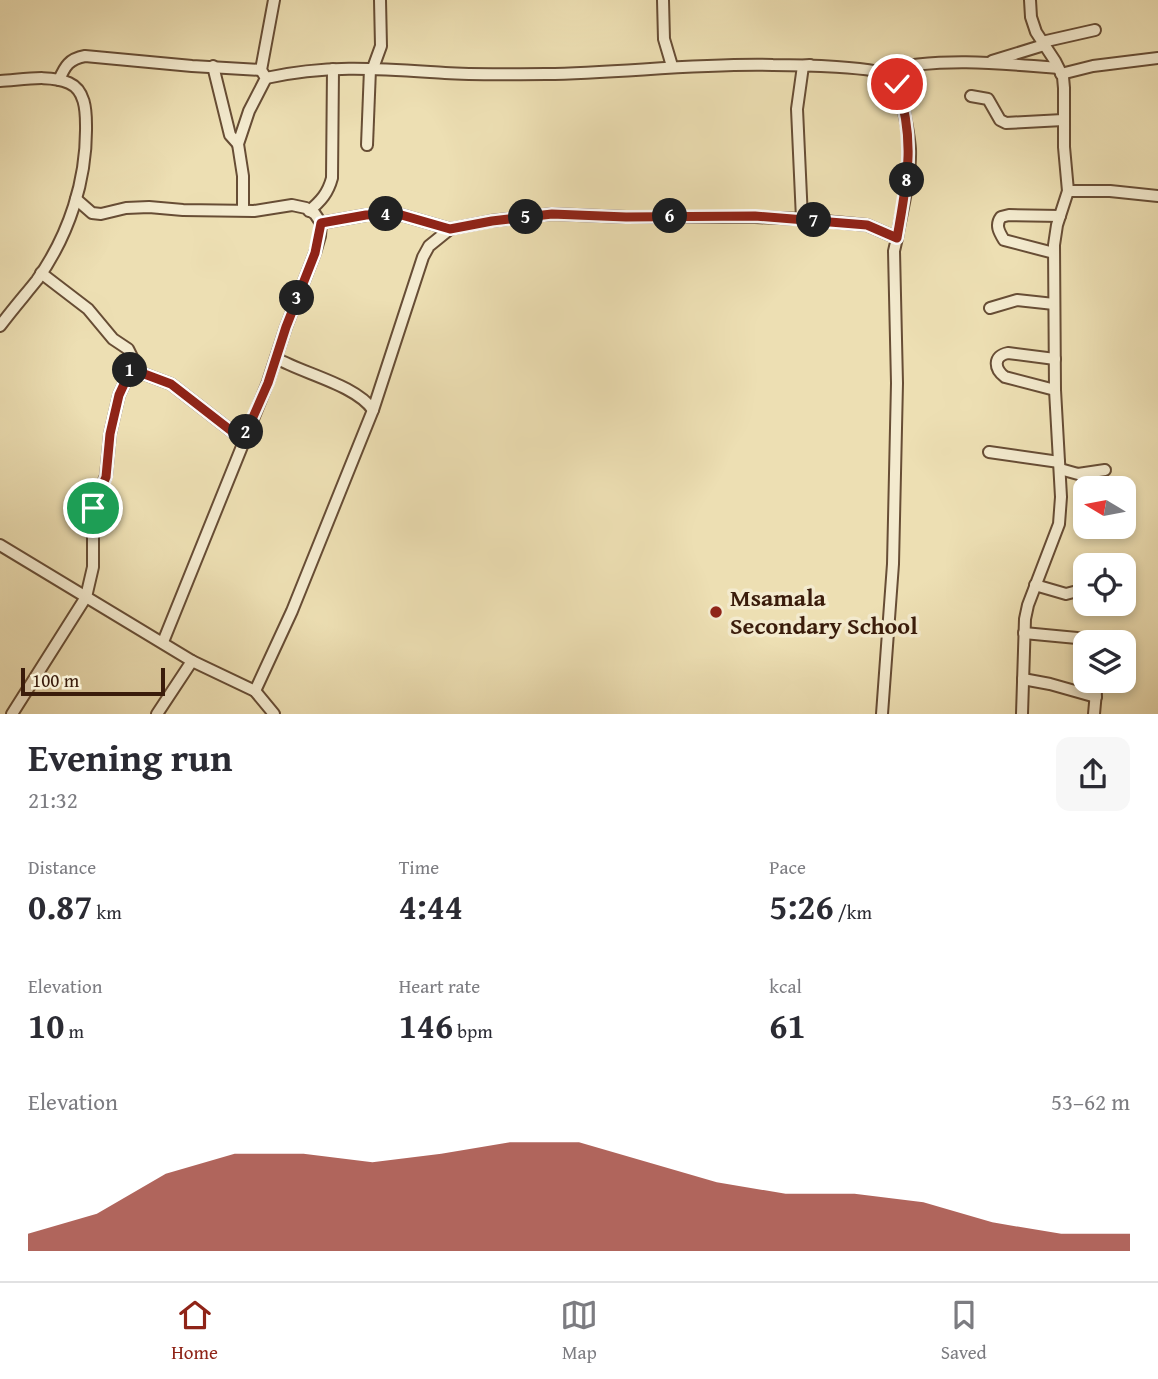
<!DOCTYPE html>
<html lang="en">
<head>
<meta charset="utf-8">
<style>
	body { margin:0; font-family:"Gentium Book Plus",serif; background:#f7f7f7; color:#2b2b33; height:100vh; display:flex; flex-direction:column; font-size:26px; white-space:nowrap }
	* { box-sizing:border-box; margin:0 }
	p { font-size:23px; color:#7c7c81 }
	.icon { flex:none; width:38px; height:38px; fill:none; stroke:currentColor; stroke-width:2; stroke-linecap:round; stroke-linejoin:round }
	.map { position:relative; height:714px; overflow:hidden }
	.drawer { display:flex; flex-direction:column; background:#fff; flex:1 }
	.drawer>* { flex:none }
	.needle { width:46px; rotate:280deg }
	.tools { position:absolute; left:1073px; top:476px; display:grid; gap:14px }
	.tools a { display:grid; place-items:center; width:63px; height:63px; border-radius:14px; background:#fff; box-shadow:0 4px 10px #0003; font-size:35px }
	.scale { position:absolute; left:21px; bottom:18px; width:144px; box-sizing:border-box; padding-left:7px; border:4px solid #3a1c0b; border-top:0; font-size:19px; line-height:24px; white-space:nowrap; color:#3a1c0b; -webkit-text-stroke:5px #f3eace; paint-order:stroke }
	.pin { position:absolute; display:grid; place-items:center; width:60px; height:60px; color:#fff; margin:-30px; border:4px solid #fff; border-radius:50%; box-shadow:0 2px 7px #0007 }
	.km { position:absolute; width:35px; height:35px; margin:-18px; border-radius:50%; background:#222; color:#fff; font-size:19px; line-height:35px; text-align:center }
	.round { display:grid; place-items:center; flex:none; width:74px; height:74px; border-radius:14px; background:#f7f7f7 }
	.overview { display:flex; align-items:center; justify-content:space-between; height:119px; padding:0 28px }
	h1 { font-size:38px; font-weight:600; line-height:52px }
	.figures { display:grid; grid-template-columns:repeat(3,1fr); gap:10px; height:119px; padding:7px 28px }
	.figures div { display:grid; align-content:center }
	.figures b { font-size:35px; font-weight:600 }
	.figures small { font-size:19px; font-weight:400 }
	.figures p { font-size:19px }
	.chart { height:196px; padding:14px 28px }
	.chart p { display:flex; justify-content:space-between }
	.chart svg { width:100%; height:126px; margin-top:7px; fill:#8f2418; opacity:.7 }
	.tabs { display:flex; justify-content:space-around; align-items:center; height:98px; border-top:2px solid #e1e1e2; background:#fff; font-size:19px; color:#7c7c81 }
	.tabs a { display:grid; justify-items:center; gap:4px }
	.tabs .active { color:#8f2418 }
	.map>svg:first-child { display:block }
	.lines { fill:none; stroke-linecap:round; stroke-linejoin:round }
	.street-casing { stroke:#674d35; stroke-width:14 }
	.street { stroke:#f3eace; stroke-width:10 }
	.route-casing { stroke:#fff; stroke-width:14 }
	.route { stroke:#8f2418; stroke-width:9 }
	.poi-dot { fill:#8f2418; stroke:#f3eace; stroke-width:2.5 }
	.labels { text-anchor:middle; stroke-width:7; stroke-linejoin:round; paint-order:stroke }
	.poi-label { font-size:24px; font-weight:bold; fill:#3a1c0b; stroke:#f3eace; text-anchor:start }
</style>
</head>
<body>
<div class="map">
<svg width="1158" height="714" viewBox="0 0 1158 714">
	<rect width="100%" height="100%" fill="#eddfb3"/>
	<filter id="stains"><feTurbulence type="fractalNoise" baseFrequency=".00286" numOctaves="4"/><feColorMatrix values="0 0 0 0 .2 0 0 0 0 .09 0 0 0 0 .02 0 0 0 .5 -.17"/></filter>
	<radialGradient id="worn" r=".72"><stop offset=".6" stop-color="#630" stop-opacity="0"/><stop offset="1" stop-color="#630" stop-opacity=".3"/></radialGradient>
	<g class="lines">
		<defs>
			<g id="street">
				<path d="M663,0l1,39 8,27"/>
				<path d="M1042,42l53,-12"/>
				<path d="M992,61l52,-16"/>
				<path d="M213,66l17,69 8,9"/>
				<path d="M373,68l8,-22 -1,-46"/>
				<path d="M880,71c57,-14 120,-8 178,-3"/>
				<path d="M1061,74l32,-8 65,-8"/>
				<path d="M266,78c64,-14 116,-9 179,-5 33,2 67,1 101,1 76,-1 151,-11 227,-9 20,0 109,1 120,12 7,7 9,21 10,30 3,14 6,28 7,42 1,29 -8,60 -13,89"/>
				<path d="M59,80c6,-14 10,-21 26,-24l107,10 69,4"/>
				<path d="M0,81c21,-1 49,-7 69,2 16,7 17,27 17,42 1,55 -17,110 -49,155 -12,15 -25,30 -37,46"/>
				<path d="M971,96l17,3 12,21 6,3 57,-3"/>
				<path d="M367,145l3,-76"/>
				<path d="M1068,191h42l48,5"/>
				<path d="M76,199l16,14 9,1 25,-6 23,-1 34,3 71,1 38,-6 14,3 9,6 6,9 -1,13 -5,17 -29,74 -18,55 -105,260"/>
				<path d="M243,210v-34l-5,-32 11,-33 17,-33 -5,-8 13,-70"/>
				<path d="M309,211c12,-10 19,-18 23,-33l1,-109"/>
				<path d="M802,219l-5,-110 6,-43 7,-1"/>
				<path d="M321,223l45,-8 32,-1 52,15"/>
				<path d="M1054,253l-50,-13c-5,-8 -9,-15 -3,-23l8,-2 51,1"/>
				<path d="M990,308l27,-8 37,4"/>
				<path d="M276,358c28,16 80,27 97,52"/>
				<path d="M1055,359l-47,-6c-15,3 -14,16 -3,24l50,13"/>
				<path d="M131,369l40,15 72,56"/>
				<path d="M989,452l70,10"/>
				<path d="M1060,469l18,5 27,-4"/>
				<path d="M0,545l192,116 63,30 19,23"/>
				<path d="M1035,585l31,9 19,-5"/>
				<path d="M1024,633l53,5 13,4"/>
				<path d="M1023,679l27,5 46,13"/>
				<path d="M255,691l37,-80 81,-201 50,-153 6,-11 21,-17 41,-8 61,-7 74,3h129l47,2 65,6 30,13 -3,13 3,132 -4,181 -11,150"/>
				<path d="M12,714l74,-117 7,-30v-59l13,-32 4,-42 9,-39 14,-30 -1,-8 -4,-8 -15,-10 -25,-30 -47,-36"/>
				<path d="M157,714l35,-53"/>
				<path d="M1022,714l3,-95 3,-14 31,-81 2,-27 -6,-107 -1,-145 3,-20 11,-34 -4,-44v-59l-1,-11 -8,-16 -19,-29 -5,-15 -1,-17"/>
				<path d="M1094,714l3,-33"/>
			</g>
		</defs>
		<use href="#street" class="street-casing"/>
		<use href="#street" class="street"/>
	</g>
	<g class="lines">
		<defs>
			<path id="route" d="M93,508l13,-31 4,-43 9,-39 12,-26 40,15 72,56 25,-57 18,-56 29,-74 6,-30 45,-8 32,-1 52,15 42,-8 60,-7 74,3 129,-1 112,9 30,13c10,-58 19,-96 0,-154"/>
		</defs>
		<use href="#route" class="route-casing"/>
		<use href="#route" class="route"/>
	</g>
	<circle class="poi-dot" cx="716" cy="612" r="7"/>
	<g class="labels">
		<g class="poi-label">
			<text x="730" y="606">Msamala<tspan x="730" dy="28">Secondary School</tspan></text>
		</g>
	</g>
	<rect width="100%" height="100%" filter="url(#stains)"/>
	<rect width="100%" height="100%" fill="url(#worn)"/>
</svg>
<div class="tools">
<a><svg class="needle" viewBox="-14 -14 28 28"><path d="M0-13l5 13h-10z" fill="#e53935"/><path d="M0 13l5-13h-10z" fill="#7c7c81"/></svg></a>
<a><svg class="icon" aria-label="locate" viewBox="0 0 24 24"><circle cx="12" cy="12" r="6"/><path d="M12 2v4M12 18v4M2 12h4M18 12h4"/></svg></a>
<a><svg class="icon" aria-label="layers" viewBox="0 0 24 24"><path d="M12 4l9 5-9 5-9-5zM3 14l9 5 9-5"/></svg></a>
</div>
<div class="scale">100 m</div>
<div class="pin" style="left:93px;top:508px;background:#1e9e55"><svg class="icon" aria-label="arrive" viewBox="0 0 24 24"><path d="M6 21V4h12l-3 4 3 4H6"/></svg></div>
<div class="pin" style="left:897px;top:84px;background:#d93025"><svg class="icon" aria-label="check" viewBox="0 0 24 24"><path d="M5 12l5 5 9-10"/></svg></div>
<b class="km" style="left:130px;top:370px">1</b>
<b class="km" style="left:246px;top:432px">2</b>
<b class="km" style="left:297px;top:298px">3</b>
<b class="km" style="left:386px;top:214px">4</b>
<b class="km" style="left:526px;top:217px">5</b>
<b class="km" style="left:670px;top:216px">6</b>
<b class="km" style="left:814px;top:220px">7</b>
<b class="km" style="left:907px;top:180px">8</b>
</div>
<section class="drawer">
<div class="overview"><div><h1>Evening run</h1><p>21:32</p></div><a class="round"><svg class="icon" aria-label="share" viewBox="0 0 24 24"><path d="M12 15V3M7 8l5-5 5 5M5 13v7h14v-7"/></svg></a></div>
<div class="figures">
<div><p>Distance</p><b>0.87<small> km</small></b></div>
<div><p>Time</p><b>4:44</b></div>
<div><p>Pace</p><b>5:26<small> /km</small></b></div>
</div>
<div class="figures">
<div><p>Elevation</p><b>10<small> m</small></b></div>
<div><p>Heart rate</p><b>146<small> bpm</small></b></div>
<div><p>kcal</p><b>61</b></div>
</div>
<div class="chart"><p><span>Elevation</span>53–62 m</p>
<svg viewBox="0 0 160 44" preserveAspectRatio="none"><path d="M0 44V38L10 31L20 17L30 10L40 10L50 13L60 10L70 6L80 6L90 13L100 20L110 24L120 24L130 27L140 34L150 38L160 38V44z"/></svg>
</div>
</section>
<nav class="tabs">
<a class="active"><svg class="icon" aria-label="home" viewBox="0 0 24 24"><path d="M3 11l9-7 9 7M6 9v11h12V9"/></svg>Home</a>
<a><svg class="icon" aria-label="map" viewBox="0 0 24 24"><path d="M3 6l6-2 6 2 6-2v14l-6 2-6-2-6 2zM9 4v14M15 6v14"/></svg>Map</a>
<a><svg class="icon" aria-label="saved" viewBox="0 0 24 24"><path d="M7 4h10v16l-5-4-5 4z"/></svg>Saved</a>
</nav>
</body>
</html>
